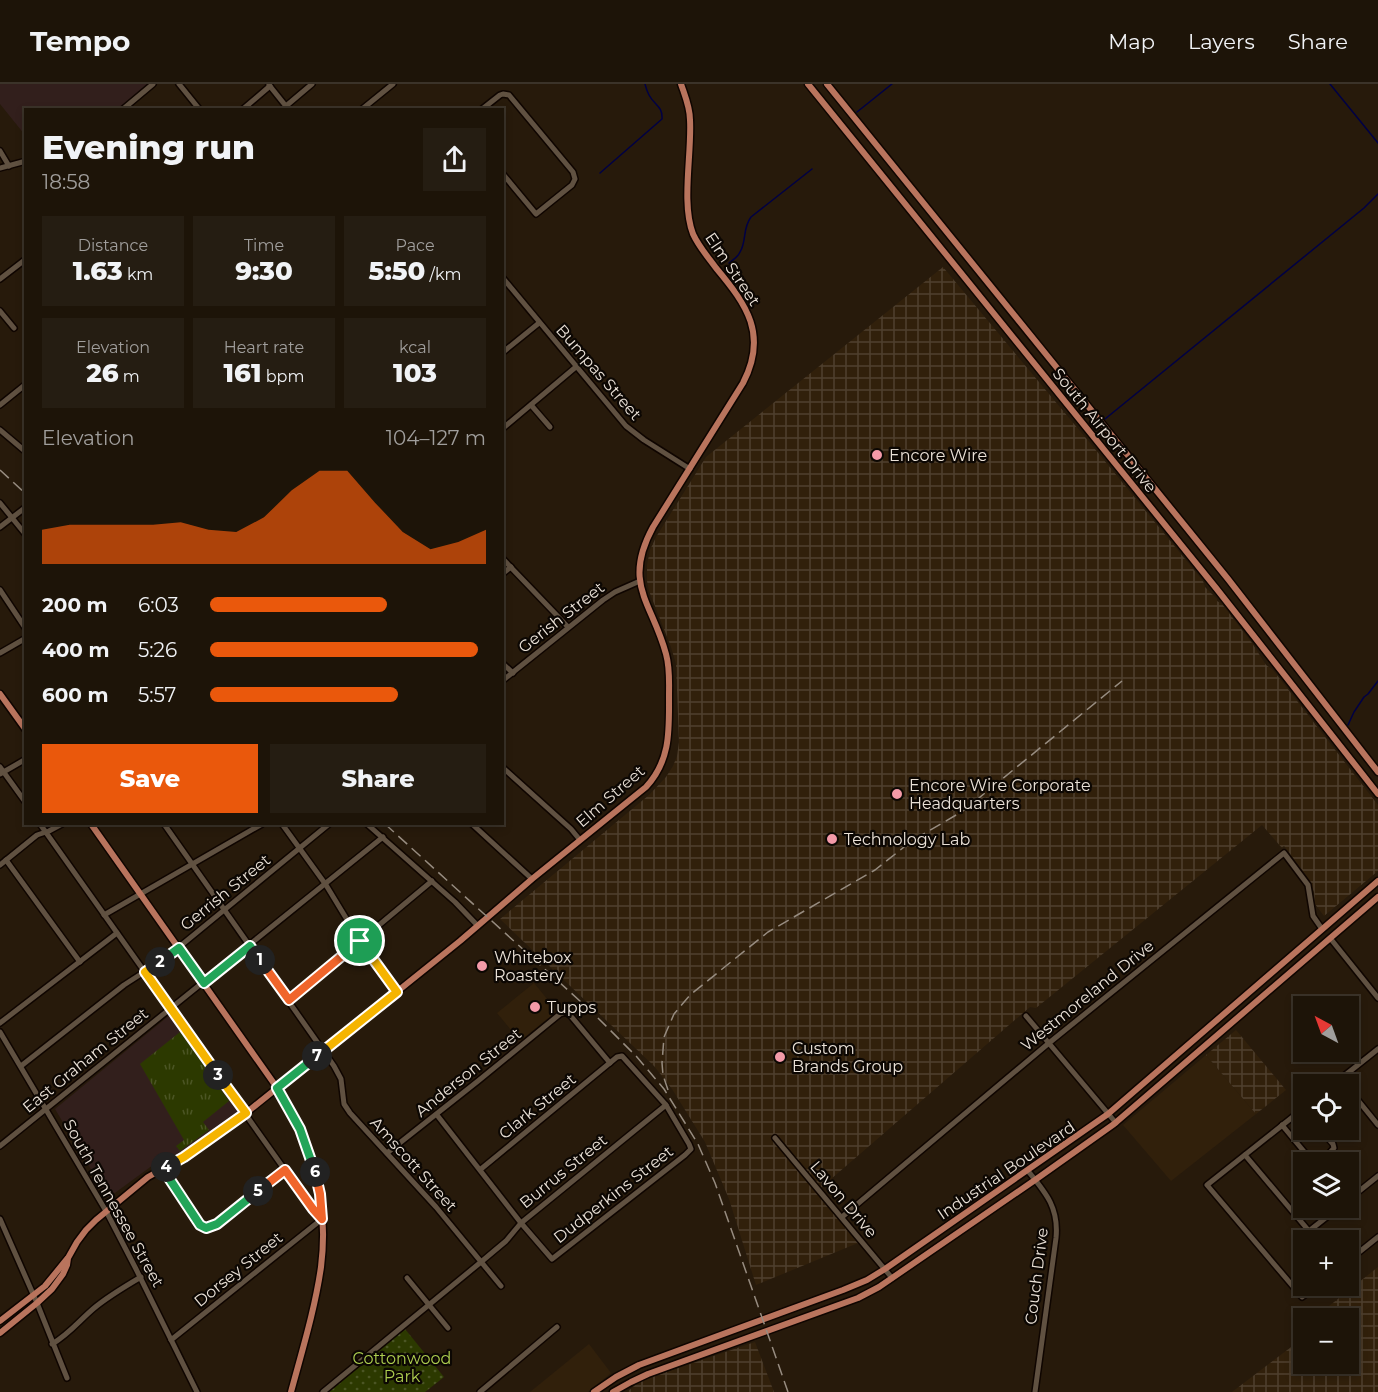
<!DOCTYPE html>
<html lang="en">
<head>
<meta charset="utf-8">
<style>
	body { margin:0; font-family:Montserrat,sans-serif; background:#251d12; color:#f1f3f6; height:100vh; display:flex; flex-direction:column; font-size:22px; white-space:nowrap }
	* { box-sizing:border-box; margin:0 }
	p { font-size:20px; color:#a09e9c }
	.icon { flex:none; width:33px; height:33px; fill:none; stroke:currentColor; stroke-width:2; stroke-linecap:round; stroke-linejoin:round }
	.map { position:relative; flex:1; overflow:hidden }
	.drawer { position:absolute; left:24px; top:24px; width:480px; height:717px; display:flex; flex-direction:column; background:#1d1408; border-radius:0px; box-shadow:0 3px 9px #0003,0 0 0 2px #3b3329 }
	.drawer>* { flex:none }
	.needle { width:39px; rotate:319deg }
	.controls { position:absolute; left:1293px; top:912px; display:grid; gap:12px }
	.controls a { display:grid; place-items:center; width:66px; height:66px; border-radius:0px; background:#1d1408; box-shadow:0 3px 9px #0003,0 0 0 2px #3b3329; font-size:30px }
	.pin { position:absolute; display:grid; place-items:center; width:51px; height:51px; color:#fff; margin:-26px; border:3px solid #fff; border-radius:50%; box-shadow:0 2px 6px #0007 }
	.km { position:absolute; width:30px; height:30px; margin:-15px; border-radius:50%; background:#222; color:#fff; font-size:16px; line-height:30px; text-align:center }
	.round { display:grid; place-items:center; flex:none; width:63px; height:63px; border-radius:0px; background:#251d12 }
	.headline { display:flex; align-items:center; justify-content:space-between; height:102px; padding:0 18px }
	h1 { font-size:33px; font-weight:800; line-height:45px }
	.stats { display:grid; grid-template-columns:repeat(3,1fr); gap:9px; height:102px; padding:6px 18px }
	.stats div { display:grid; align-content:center; border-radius:0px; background:#251d12; text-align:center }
	.stats b { font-size:26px; font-weight:800 }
	.stats small { font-size:16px; font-weight:400 }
	.stats p { font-size:16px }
	.chart { height:168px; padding:12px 18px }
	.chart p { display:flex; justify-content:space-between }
	.chart svg { width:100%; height:108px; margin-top:6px; fill:#ea580c; opacity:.7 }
	.cta { display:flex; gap:12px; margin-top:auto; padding:12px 18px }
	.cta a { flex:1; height:69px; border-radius:0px; background:#ea580c; color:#fff; font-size:24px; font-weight:800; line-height:69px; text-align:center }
	.cta a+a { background:#251d12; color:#f1f3f6 }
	ul { padding:0 18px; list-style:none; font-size:20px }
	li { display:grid; grid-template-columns:96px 72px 1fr; align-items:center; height:45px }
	li i { height:15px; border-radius:8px; background:#ea580c }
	header { display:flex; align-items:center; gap:36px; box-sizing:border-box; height:84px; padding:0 30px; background:#1d1408; border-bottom:2px solid #3b3329 }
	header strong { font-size:28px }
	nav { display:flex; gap:33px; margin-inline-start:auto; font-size:21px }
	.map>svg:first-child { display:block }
	.built { fill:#31200b }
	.industrial { fill:url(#industrial-grid) }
	.education { fill:#321f1c }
	.grass { fill:url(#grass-tufts) }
	.park { fill:url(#park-dots) }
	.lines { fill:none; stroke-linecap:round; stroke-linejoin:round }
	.stream { stroke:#004; stroke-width:1.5 }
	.minor-casing { stroke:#0f0500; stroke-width:8 }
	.major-casing { stroke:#0f0500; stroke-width:9 }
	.minor { stroke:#605141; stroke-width:5 }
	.major { stroke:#b9745d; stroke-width:6 }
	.rail { stroke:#978c80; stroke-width:1.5; stroke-dasharray:12 6; stroke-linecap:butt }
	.split-1-casing { stroke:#fff; stroke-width:12 }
	.split-2-casing { stroke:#fff; stroke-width:12 }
	.split-3-casing { stroke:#fff; stroke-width:12 }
	.split-4-casing { stroke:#fff; stroke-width:12 }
	.split-5-casing { stroke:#fff; stroke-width:12 }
	.split-6-casing { stroke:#fff; stroke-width:12 }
	.split-7-casing { stroke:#fff; stroke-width:12 }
	.split-8-casing { stroke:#fff; stroke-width:12 }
	.split-1 { stroke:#f0652b; stroke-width:8 }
	.split-2 { stroke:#22a559; stroke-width:8 }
	.split-3 { stroke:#f5b400; stroke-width:8 }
	.split-4 { stroke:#f5b400; stroke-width:8 }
	.split-5 { stroke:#22a559; stroke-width:8 }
	.split-6 { stroke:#f0652b; stroke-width:8 }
	.split-7 { stroke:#22a559; stroke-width:8 }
	.split-8 { stroke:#f5b400; stroke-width:8 }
	.poi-dot { fill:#f39aa8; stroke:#0c0703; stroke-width:2 }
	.labels { text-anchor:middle; stroke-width:4.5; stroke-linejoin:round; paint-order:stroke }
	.street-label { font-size:16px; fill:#eae1d7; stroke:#0c0703 }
	.poi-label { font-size:16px; fill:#eae1d7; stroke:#0c0703; text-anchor:start }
	.park-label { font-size:16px; fill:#adcd4f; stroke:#0c0703 }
</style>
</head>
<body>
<header>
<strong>Tempo</strong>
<nav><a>Map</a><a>Layers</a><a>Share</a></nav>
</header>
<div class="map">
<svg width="1378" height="1308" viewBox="0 0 1378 1308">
	<defs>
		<pattern id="industrial-grid" width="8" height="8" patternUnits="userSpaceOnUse" patternTransform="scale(1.5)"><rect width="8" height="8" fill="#31200b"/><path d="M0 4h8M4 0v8" fill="none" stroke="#4f402e"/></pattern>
		<pattern id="grass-tufts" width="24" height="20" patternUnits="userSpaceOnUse" patternTransform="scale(1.5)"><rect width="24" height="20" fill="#2c3900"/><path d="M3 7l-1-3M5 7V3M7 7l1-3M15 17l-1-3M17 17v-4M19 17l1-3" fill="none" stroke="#4b5524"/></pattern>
		<pattern id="park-dots" width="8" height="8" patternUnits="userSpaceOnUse" patternTransform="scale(1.5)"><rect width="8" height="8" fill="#2c3900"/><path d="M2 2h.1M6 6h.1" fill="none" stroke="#4b5524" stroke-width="1.8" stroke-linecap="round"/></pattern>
	</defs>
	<rect width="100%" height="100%" fill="#271a0b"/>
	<g class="built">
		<path d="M534,899l23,28 -37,30 -23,-28z"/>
		<path d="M1206,971l50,59 -85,67 -48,-56z"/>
		<path d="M589,1260l22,29 -23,19h-58z"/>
	</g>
	<g class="industrial">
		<path d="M943,183l147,176 113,138 2,6 12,12v2l5,3 30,39 14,22 7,5 105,135v66l-54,45 -9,-12 -1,-12 -5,-13 -25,-33 -2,2 -20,-23 -226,183 -6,-1 -214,185 42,51 -102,42 -27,-86 -24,-57 -33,-53 -18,-23 -154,-147 149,-124 17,-18 7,-11 4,-10 2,-14 -3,-78 -5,-17 -22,-56 -2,-10v-16l3,-15 6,-13 50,-80z"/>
		<path d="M1236,946l50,60 -30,24 -50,-59z"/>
		<path d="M1378,1183v125h-146l71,-54 1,26h44v-46h-34z"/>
		<path d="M755,1258l19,50h-147l13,-11z"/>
	</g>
	<g class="education">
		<path d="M0,0h148l-30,25 -92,1 -1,25 -25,-31z"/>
		<path d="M171,930l67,97 -55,40 -30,14 -45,33 -53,-89z"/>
	</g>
	<path class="grass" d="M180,948l49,69 -26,21 6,8 -29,21 -4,-5 8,-6 -44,-76z"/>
	<path class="park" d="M405,1245l39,48 -19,15h-96z"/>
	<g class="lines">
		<g class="stream">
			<path d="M1330,0l48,59"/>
			<path d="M857,28l35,-28"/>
			<path d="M600,89l62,-54c1,-13 -8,-14 -13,-24 -2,-4 -3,-7 -4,-11"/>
			<path d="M729,179c4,-3 9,-6 11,-11 7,-11 2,-23 11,-35l61,-48"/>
			<path d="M1105,335l259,-211 14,-14"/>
			<path d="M1348,641l6,-13 10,-15 4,-3 10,-13"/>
		</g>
		<defs>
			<g id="minor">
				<path d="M179,0l21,26"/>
				<path d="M269,1l20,25"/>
				<path d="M286,22l26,-22"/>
				<path d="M122,26l31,-26"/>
				<path d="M242,26l28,-24"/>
				<path d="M361,26l32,-26"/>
				<path d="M481,26l19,-15 3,-1 6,1 64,77 2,7 -3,6 -36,29 -34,-41"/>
				<path d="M0,67l9,15"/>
				<path d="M0,84l26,-7"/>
				<path d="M502,193l124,149 18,14 46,29"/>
				<path d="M0,195l26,-20"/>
				<path d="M0,227l14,17"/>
				<path d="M502,269l37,-30"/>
				<path d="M0,321l26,-21"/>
				<path d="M531,321l19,22"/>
				<path d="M502,345l75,-63"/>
				<path d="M0,346l26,22"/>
				<path d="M0,419l26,32"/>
				<path d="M0,443l26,-20"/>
				<path d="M502,474l66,69"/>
				<path d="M502,490l9,-7"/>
				<path d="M0,506l26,39"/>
				<path d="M0,569l26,-15"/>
				<path d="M502,579l11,10"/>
				<path d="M502,597l101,-81 12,-8 25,-11"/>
				<path d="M0,683l26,36"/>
				<path d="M502,683l69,62 9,11"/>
				<path d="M0,690l26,-15"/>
				<path d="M40,740l269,380 13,15 -151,121"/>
				<path d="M164,740l170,242 7,13 3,25 6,9 86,94 65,79"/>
				<path d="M282,740l44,61 34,56 37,51"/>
				<path d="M367,740l88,78 23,24"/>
				<path d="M472,740l60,55"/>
				<path d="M6,776l74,102"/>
				<path d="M0,781l37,-30 12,-4 13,-7"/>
				<path d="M104,831l158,-91"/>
				<path d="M1330,854l48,60"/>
				<path d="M289,916l143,-119"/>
				<path d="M1026,932l90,107"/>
				<path d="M0,939l117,-90"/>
				<path d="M0,948l106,179 30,58 61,123"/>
				<path d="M21,982l103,-81 17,-11 10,-4 178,-146"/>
				<path d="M1334,1000l44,-35"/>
				<path d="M1348,1004l30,37"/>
				<path d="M1304,1024l-97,77 95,112 15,-11"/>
				<path d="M437,1031l84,108 31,36 133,-104 6,-6 -2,-5 -23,-39 -44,-49 -5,1 -136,112"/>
				<path d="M1282,1041l29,35c9,3 18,-6 23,-12l-1,-4 -12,-14"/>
				<path d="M775,1054l117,140"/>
				<path d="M0,1062l383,-309"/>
				<path d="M387,1069l91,-72 82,-67 6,-2 4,3 40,48"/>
				<path d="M1245,1071l64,76 29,-23"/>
				<path d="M163,1085l37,56 6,3 5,-1 6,-3 68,-54"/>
				<path d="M1028,1087c18,22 31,37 28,67l-21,154"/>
				<path d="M1348,1116l30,-24"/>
				<path d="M842,1133l207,-174 235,-190 24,32 5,31 9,13"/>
				<path d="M0,1135l37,84 30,75"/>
				<path d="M1348,1177l30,-24"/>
				<path d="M407,1194l41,50"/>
				<path d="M52,1260c16,-9 27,-23 41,-35 14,-12 31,-22 48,-32"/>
				<path d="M323,1308l158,-130 25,-21 15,-18 145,-118"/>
				<path d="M480,1308l77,-65"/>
			</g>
			<g id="major">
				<path d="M808,0l408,504 162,206"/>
				<path d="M827,0l401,495 150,193"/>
				<path d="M0,610l26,36"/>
				<path d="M91,740l189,268c33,53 49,112 41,175 -6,42 -19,84 -30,125"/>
				<path d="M0,1237l45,-35 22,-27"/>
				<path d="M0,1249l37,-30 15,-14 11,-15 4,-9 1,-7 9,-16 9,-12 10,-10 52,-43 36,-20 62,-44 214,-172 72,-62 114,-92c25,-27 23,-57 23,-91 0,-14 1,-28 -3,-42 -14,-52 -44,-70 -13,-127l90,-144c25,-48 4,-78 -27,-115 -8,-11 -17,-21 -23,-34 -12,-31 -1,-81 -3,-114 0,-13 -5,-24 -9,-36"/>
				<path d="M594,1308l22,-15 23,-12 204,-75 24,-10 18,-11 223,-155 270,-233"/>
				<path d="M613,1308l18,-10 17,-8 210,-76 21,-11 156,-107 79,-56 264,-227"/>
			</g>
		</defs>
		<use href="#minor" class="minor-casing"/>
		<use href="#major" class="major-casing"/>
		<use href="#minor" class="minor"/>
		<use href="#major" class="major"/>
		<g class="rail">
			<path d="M0,386l26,24"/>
			<path d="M385,740l206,187 45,45 28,33 34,55 17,39 73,209"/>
			<path d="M668,1006l-5,-15 -1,-12 2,-26 10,-23 16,-19 78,-63 107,-62 38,-30 50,-29 159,-130"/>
		</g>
	</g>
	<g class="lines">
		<defs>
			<path id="split-1" d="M260,876l29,40 71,-59"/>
			<path id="split-2" d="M160,878l19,-14 25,35 46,-37 10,14"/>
			<path id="split-3" d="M160,878l-15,10 73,103"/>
			<path id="split-4" d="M166,1083l18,-10 62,-44 -28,-38"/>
			<path id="split-5" d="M166,1083l-3,2 37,56 6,3 11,-4 41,-33"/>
			<path id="split-6" d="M258,1107l27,-21 28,39 9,10 -2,-25 -5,-22"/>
			<path id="split-7" d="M315,1088l-15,-43 -23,-41 40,-32"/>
			<path id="split-8" d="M317,972l80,-64 -37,-51"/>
		</defs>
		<use href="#split-1" class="split-1-casing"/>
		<use href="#split-2" class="split-2-casing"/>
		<use href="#split-3" class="split-3-casing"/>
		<use href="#split-4" class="split-4-casing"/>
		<use href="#split-5" class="split-5-casing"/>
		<use href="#split-6" class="split-6-casing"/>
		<use href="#split-7" class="split-7-casing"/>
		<use href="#split-8" class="split-8-casing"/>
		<use href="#split-1" class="split-1"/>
		<use href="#split-2" class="split-2"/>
		<use href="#split-3" class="split-3"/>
		<use href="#split-4" class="split-4"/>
		<use href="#split-5" class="split-5"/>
		<use href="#split-6" class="split-6"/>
		<use href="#split-7" class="split-7"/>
		<use href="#split-8" class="split-8"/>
	</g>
	<g class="poi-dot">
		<circle cx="877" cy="371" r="6"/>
		<circle cx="897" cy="710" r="6"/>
		<circle cx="832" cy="755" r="6"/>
		<circle cx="482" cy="882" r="6"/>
		<circle cx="535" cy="923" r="6"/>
		<circle cx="780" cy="973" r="6"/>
	</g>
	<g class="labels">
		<g class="street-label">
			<text transform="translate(733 185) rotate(56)" y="6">Elm Street</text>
			<text transform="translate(599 288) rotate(49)" y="6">Bumpas Street</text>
			<text transform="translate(1105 346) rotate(51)" y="6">South Airport Drive</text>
			<text transform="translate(561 533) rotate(-38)" y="6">Gerish Street</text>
			<text transform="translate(610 712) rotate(-41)" y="6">Elm Street</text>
			<text transform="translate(225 808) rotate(-39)" y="6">Gerrish Street</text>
			<text transform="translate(1087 911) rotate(-39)" y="6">Westmoreland Drive</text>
			<text transform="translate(85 976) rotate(-39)" y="6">East Graham Street</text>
			<text transform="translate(468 988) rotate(-39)" y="6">Anderson Street</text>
			<text transform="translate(537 1022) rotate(-39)" y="6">Clark Street</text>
			<text transform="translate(414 1080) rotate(48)" y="6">Amscott Street</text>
			<text transform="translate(1006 1086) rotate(-34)" y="6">Industrial Boulevard</text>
			<text transform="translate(563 1087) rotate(-39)" y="6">Burrus Street</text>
			<text transform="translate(613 1110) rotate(-38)" y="6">Dudperkins Street</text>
			<text transform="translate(844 1115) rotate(50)" y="6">Lavon Drive</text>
			<text transform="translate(114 1119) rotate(61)" y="6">South Tennessee Street</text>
			<text transform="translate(238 1185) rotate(-39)" y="6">Dorsey Street</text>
			<text transform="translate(1036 1192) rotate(-83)" y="6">Couch Drive</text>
		</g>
		<g class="poi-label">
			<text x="889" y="377">Encore Wire</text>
			<text x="909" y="707">Encore Wire Corporate<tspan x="909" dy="18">Headquarters</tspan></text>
			<text x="844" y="761">Technology Lab</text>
			<text x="494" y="879">Whitebox<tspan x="494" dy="18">Roastery</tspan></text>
			<text x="547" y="929">Tupps</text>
			<text x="792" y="970">Custom<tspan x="792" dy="18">Brands Group</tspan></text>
		</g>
		<g class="park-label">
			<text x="402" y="1280">Cottonwood<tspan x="402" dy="18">Park</tspan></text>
		</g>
	</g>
</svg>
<div class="controls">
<a><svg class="needle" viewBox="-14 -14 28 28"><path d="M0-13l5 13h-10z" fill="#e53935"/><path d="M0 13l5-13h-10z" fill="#a09e9c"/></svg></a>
<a><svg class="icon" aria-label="locate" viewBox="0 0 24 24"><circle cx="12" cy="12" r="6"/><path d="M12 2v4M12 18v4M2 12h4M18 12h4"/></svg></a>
<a><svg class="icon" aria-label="layers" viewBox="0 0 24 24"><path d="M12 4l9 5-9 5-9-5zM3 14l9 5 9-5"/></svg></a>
<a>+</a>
<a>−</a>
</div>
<div class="pin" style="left:360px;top:857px;background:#1e9e55"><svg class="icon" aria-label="arrive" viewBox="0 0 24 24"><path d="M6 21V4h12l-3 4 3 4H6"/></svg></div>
<b class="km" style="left:260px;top:876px">1</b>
<b class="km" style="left:160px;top:878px">2</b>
<b class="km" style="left:218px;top:991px">3</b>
<b class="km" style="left:166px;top:1083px">4</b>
<b class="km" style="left:258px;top:1107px">5</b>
<b class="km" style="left:315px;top:1088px">6</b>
<b class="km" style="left:317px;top:972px">7</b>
<section class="drawer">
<div class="headline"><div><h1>Evening run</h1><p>18:58</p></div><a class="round"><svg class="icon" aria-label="share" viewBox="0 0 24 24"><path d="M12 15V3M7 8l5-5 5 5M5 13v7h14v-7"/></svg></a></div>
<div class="stats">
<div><p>Distance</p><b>1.63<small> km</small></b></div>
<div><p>Time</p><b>9:30</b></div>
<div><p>Pace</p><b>5:50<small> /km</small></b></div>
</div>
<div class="stats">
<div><p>Elevation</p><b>26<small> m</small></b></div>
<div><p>Heart rate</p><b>161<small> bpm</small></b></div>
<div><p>kcal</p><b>103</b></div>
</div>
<div class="chart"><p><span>Elevation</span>104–127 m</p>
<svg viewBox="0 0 160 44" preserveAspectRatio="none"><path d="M0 44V30L10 28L20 28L30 28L40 28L50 27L60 30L70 31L80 25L90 14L100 6L110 6L120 19L130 31L140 38L150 35L160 30V44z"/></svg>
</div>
<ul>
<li><b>200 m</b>6:03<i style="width:64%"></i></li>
<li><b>400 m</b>5:26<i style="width:97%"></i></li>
<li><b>600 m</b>5:57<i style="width:68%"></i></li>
</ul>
<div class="cta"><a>Save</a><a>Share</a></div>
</section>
</div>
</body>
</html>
